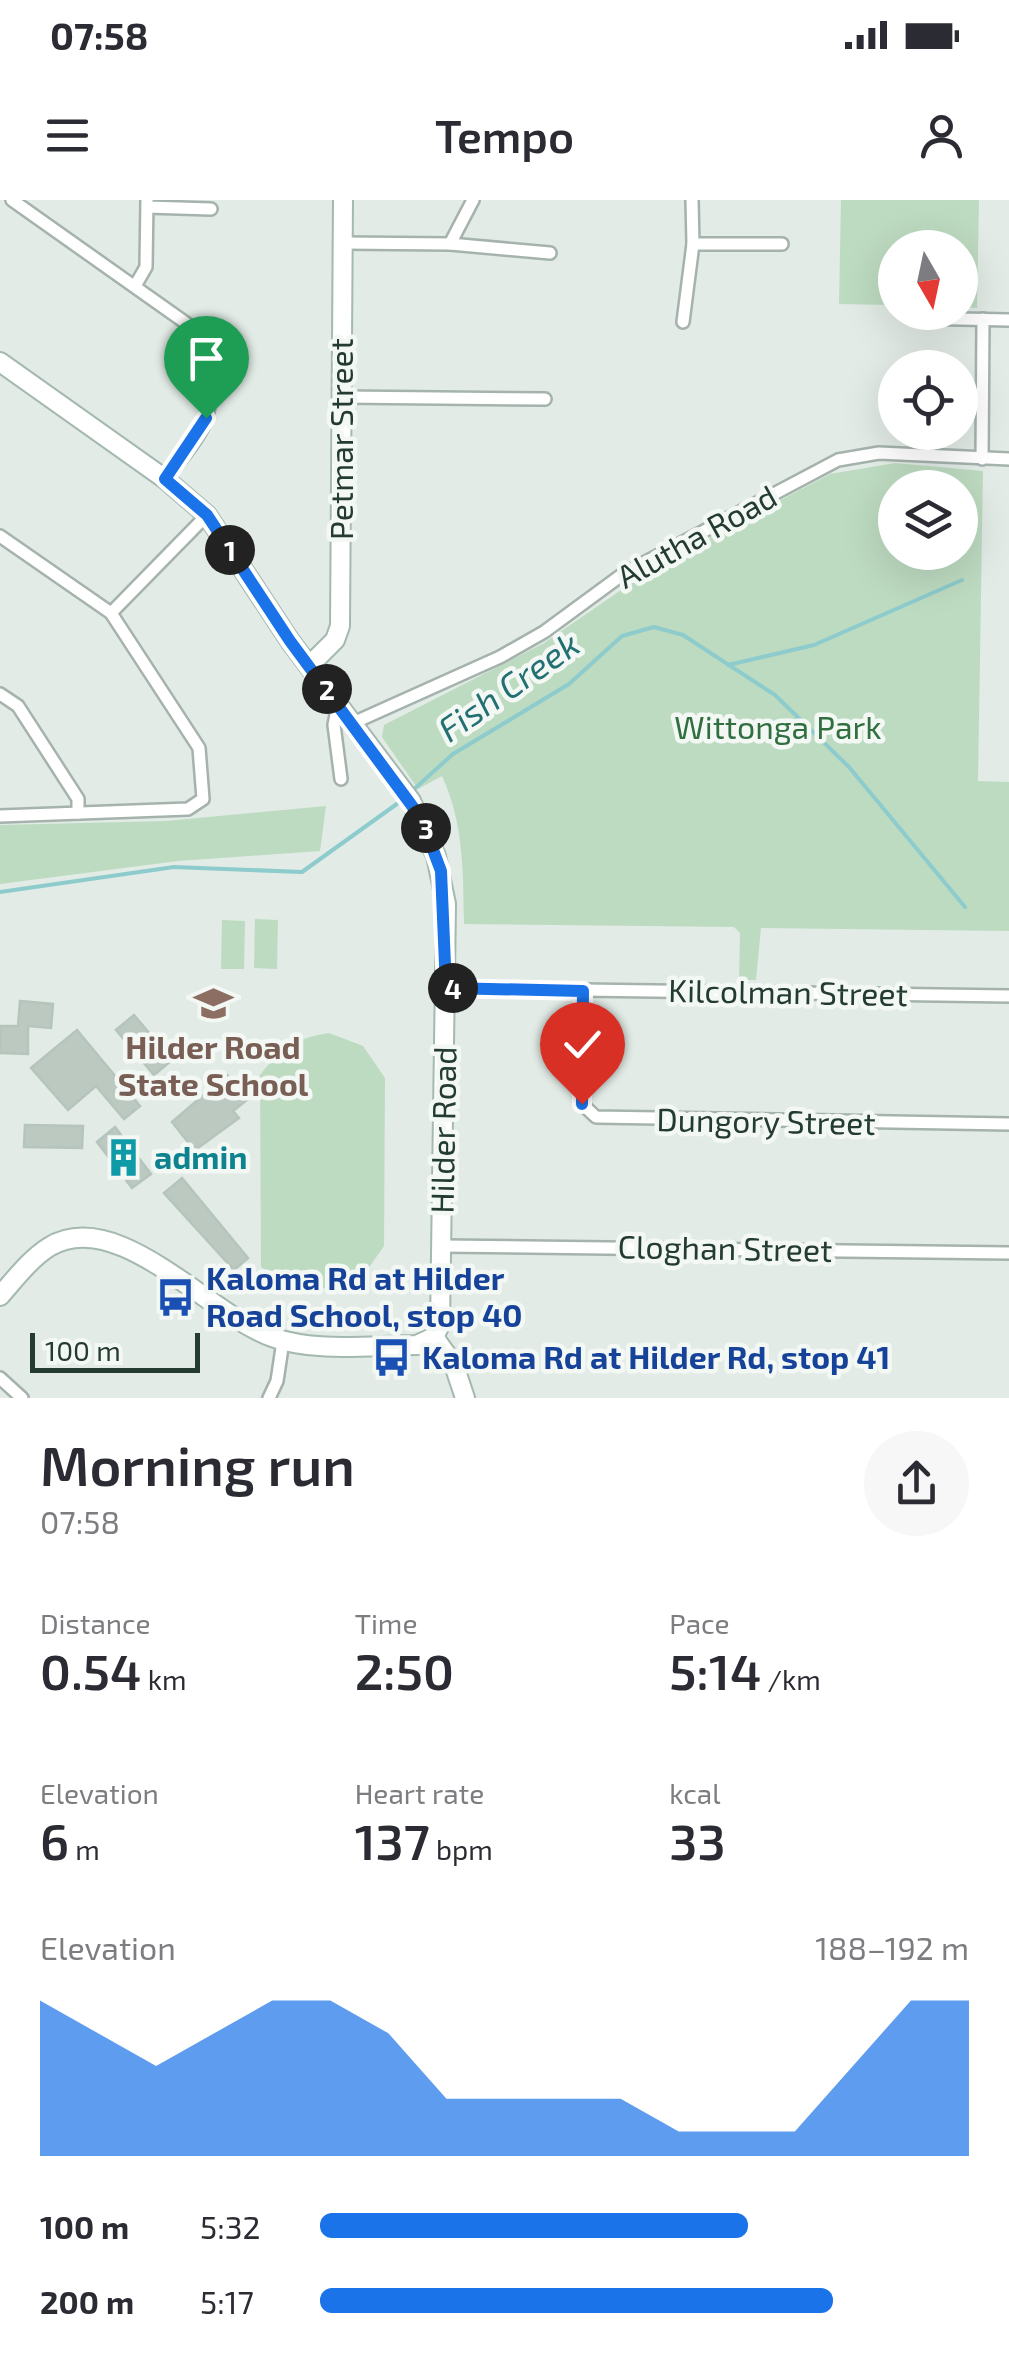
<!DOCTYPE html>
<html lang="en">
<head>
<meta charset="utf-8">
<style>
	body { margin:0; font-family:"Exo 2",sans-serif; background:#f7f7f7; color:#2b2b33; height:100vh; display:flex; flex-direction:column; font-size:38px; white-space:nowrap }
	* { box-sizing:border-box; margin:0 }
	p { font-size:32px; color:#7c7c81 }
	.icon { flex:none; width:55px; height:55px; fill:none; stroke:currentColor; stroke-width:2; stroke-linecap:round; stroke-linejoin:round }
	.map { position:relative; height:1198px; overflow:hidden }
	.side { display:flex; flex-direction:column; background:#fff; flex:1 }
	.side>* { flex:none }
	.needle { width:65px; rotate:171deg }
	.tools { position:absolute; left:878px; top:30px; display:grid; gap:20px }
	.tools a { display:grid; place-items:center; width:100px; height:100px; border-radius:50%; background:#fff; box-shadow:0 10px 40px #0002; font-size:50px }
	.scale { position:absolute; left:30px; bottom:25px; width:170px; box-sizing:border-box; padding-left:10px; border:5px solid #243b31; border-top:0; font-size:28px; line-height:35px; white-space:nowrap; color:#243b31; -webkit-text-stroke:8px #f3f8f4; paint-order:stroke }
	.pin { position:absolute; display:grid; place-items:center; width:85px; height:85px; color:#fff; margin:-102px -42px; border-radius:50% 50% 50% 0; rotate:-45deg; box-shadow:0 0 10px #0007 }
	.pin .icon { rotate:45deg }
	.km { position:absolute; width:50px; height:50px; margin:-25px; border-radius:50%; background:#222; color:#fff; font-size:28px; line-height:50px; text-align:center }
	.round { display:grid; place-items:center; flex:none; width:105px; height:105px; border-radius:52px; background:#f7f7f7 }
	.headline { display:flex; align-items:center; justify-content:space-between; height:170px; padding:0 40px }
	h1 { font-size:55px; font-weight:600; line-height:75px }
	.stats { display:grid; grid-template-columns:repeat(3,1fr); gap:15px; height:170px; padding:10px 40px }
	.stats div { display:grid; align-content:center }
	.stats b { font-size:50px; font-weight:600 }
	.stats small { font-size:28px; font-weight:400 }
	.stats p { font-size:28px }
	.chart { height:280px; padding:20px 40px }
	.chart p { display:flex; justify-content:space-between }
	.chart svg { width:100%; height:180px; margin-top:10px; fill:#1a73e8; opacity:.7 }
	ul { padding:0 40px; list-style:none; font-size:32px }
	li { display:grid; grid-template-columns:160px 120px 1fr; align-items:center; height:75px }
	li i { height:25px; border-radius:12px; background:#1a73e8 }
	.status { display:flex; justify-content:space-between; align-items:center; height:70px; padding:0 50px; background:#fff; direction:ltr }
	.status svg { height:28px; fill:currentColor }
	header { display:flex; justify-content:space-between; align-items:center; height:130px; padding:0 40px; background:#fff; font-size:45px; font-weight:600 }
	.map>svg:first-child { display:block }
	.green { fill:#bddbc1; fill-rule:evenodd }
	.lines { fill:none; stroke-linecap:round; stroke-linejoin:round }
	.stream { stroke:#8ecbcc; stroke-width:4 }
	.building { fill:#bbc9c1; stroke:#b5c4bc; stroke-width:2.5 }
	.street-casing { stroke:#a5b3ac; stroke-width:16 }
	.secondary-casing { stroke:#a4b9af; stroke-width:22 }
	.street { stroke:#fff; stroke-width:11 }
	.secondary { stroke:#fff; stroke-width:18 }
	.route-casing { stroke:#fff; stroke-width:20 }
	.route { stroke:#1a73e8; stroke-width:12 }
	.labels { text-anchor:middle; stroke-width:9; stroke-linejoin:round; paint-order:stroke }
	.street-label { font-size:32px; fill:#243b31; stroke:#f3f8f4 }
	.park-label { font-size:32px; fill:#316f40; stroke:#f3f8f4 }
	.education-label { font-size:32px; font-weight:bold; fill:#785e54; stroke:#f3f8f4 }
	.culture-label { font-size:32px; font-weight:bold; fill:#0d838f; stroke:#f3f8f4; text-anchor:start }
	.transit-label { font-size:32px; font-weight:bold; fill:#164399; stroke:#f3f8f4; text-anchor:start }
	.water-label { font-size:35px; font-style:italic; fill:#227072; stroke:#f3f8f4 }
</style>
</head>
<body>
<div class="status"><b>07:58</b><svg viewBox="0 0 49 12"><path d="M0 12V9h3v3zM5 12V6h3v6zM10 12V3h3v9zM15 12V0h3v12zM26 1h20v11H26zM47 4h2v5h-2z"/></svg></div>
<header><svg class="icon" aria-label="menu" viewBox="0 0 24 24"><path d="M4 6h16M4 12h16M4 18h16"/></svg>Tempo<svg class="icon" aria-label="person" viewBox="0 0 24 24"><circle cx="12" cy="8" r="4"/><path d="M4 21q1-7 8-7t8 7"/></svg></header>
<div class="map">
<svg width="1009" height="1198" viewBox="0 0 1009 1198">
	<rect width="100%" height="100%" fill="#e2ebe6"/>
	<g class="green">
		<path d="M841,0h138l-2,108 -17,-1v-59h-65v48l-5,1v8l-51,-1z"/>
		<path d="M895,263l88,8 -5,310 31,1v149l-248,-3 -5,52h-17l1,-47 -6,-6 -270,-3c-1,-52 0,-100 -22,-148l-24,13 -36,-52 2,-12 160,-82 112,-77 174,-92zM895,288h65v64h-65z"/>
		<path d="M326,606l-6,45 -142,10 -178,23v-59l166,-4z"/>
		<path d="M255,719l23,1 -1,49 -23,-1z"/>
		<path d="M222,720l23,1 -1,48h-23z"/>
		<path d="M329,833l34,13 22,32 -1,168 -21,30 -39,12 -35,-1 -28,-20 -1,-192c20,-26 35,-37 69,-42z"/>
	</g>
	<g class="lines">
		<g class="stream">
			<path d="M728,465l86,-20 148,-65"/>
			<path d="M412,591l41,-37 116,-70 53,-48 32,-9 29,8 92,60 74,72 116,140"/>
			<path d="M0,692l174,-25 128,5 99,-71"/>
		</g>
	</g>
	<g class="building">
		<path d="M20,801l33,3 -2,24 -23,-2v28l-28,-1v-27h18z"/>
		<path d="M134,815l38,45 -18,15 -38,-45z"/>
		<path d="M77,830l63,76 -16,13 -28,-33 -28,24 -37,-42z"/>
		<path d="M227,875l21,24 -15,12 6,7 -41,30 -7,-2 -19,-24z"/>
		<path d="M25,925l58,1 -1,22 -58,-1z"/>
		<path d="M115,927l36,47 -19,14 -35,-46z"/>
		<path d="M182,978l66,80 -14,12 -70,-77z"/>
	</g>
	<g class="lines">
		<defs>
			<g id="street">
				<path d="M12,0l188,133c13,21 14,71 3,94 -9,18 -25,36 -38,52"/>
				<path d="M147,7l64,2"/>
				<path d="M343,43l107,1 100,9"/>
				<path d="M450,44l23,-44"/>
				<path d="M693,44h89"/>
				<path d="M135,86l11,-19 1,-67"/>
				<path d="M912,118l97,2"/>
				<path d="M683,122l10,-78 -1,-44"/>
				<path d="M342,197l203,2"/>
				<path d="M982,259l1,-140"/>
				<path d="M0,336l111,77 88,135 4,51 -15,10 -188,7"/>
				<path d="M111,413l96,-98"/>
				<path d="M0,494l18,12 60,93v14"/>
				<path d="M338,504l-4,21 7,54"/>
				<path d="M353,523l147,-66 44,-25 79,-58 215,-114 41,-7 130,6"/>
				<path d="M446,788l563,8"/>
				<path d="M583,791l-1,113 14,13 413,7"/>
				<path d="M441,1046l568,7"/>
				<path d="M0,1178l22,20"/>
				<path d="M269,1198l8,-17 6,-40"/>
			</g>
			<g id="secondary">
				<path d="M0,162l165,117 42,36 83,126 121,160 25,55 10,48 -6,421 -6,12"/>
				<path d="M309,466l26,-26 5,-14 3,-426"/>
				<path d="M0,1096c15,-17 30,-37 49,-49 68,-42 160,68 223,90 43,16 100,8 145,8l17,-8"/>
				<path d="M434,1137l20,28 11,33"/>
			</g>
		</defs>
		<use href="#street" class="street-casing"/>
		<use href="#secondary" class="secondary-casing"/>
		<use href="#street" class="street"/>
		<use href="#secondary" class="secondary"/>
	</g>
	<g class="lines">
		<defs>
			<path id="route" d="M206,218l-41,61 42,36 83,126 131,177 20,53 5,117 137,3 -1,113"/>
		</defs>
		<use href="#route" class="route-casing"/>
		<use href="#route" class="route"/>
	</g>
	<defs>
		<symbol id="school-bare" viewBox="-9 -9 18 18"><path d="M0-5L7-2L0 1L-7-2ZM-4 1L0 2.5L4 1V4Q0 6-4 4Z" fill="#8d6e63" stroke="#f3f8f4" stroke-width="2.5" paint-order="stroke"/></symbol>
		<symbol id="building-bare" viewBox="-9 -9 18 18"><path d="M-4-6H4V6H1V3H-1V6H-4ZM-2.5-4.3h1.7v1.8h-1.7ZM.8-4.3h1.7v1.8H.8ZM-2.5-1h1.7V.8h-1.7ZM.8-1h1.7V.8H.8Z" fill="#0f9aa8" stroke="#f3f8f4" stroke-width="2.5" paint-order="stroke"/></symbol>
		<symbol id="bus-bare" viewBox="-9 -9 18 18"><path d="M-5-6H5V4H4V6H2V4H-2V6H-4V4H-5ZM-3.5-4V0h7V-4ZM-3.5 1.2v1.5H-2V1.2ZM2 1.2v1.5H3.5V1.2Z" fill="#1a4fb4" stroke="#f3f8f4" stroke-width="2.5" paint-order="stroke"/></symbol>
	</defs>
	<g fill-rule="evenodd">
		<use href="#school-bare" x="186" y="776" width="55" height="55"/>
		<use href="#building-bare" x="96" y="930" width="55" height="55"/>
		<use href="#bus-bare" x="148" y="1070" width="55" height="55"/>
		<use href="#bus-bare" x="364" y="1130" width="55" height="55"/>
	</g>
	<g class="labels">
		<g class="street-label">
			<text transform="translate(342 239) rotate(-90)" y="11">Petmar Street</text>
			<text transform="translate(697 337) rotate(-29)" y="11">Alutha Road</text>
			<text transform="translate(788 793) rotate(1)" y="11">Kilcolman Street</text>
			<text transform="translate(766 922) rotate(1)" y="11">Dungory Street</text>
			<text transform="translate(444 930) rotate(-89)" y="11">Hilder Road</text>
			<text transform="translate(725 1049) rotate(1)" y="11">Cloghan Street</text>
		</g>
		<g class="park-label">
			<text x="778" y="539">Wittonga Park</text>
		</g>
		<g class="education-label">
			<text x="213" y="859">Hilder Road<tspan x="213" dy="37">State School</tspan></text>
		</g>
		<g class="culture-label">
			<text x="154" y="969">admin</text>
		</g>
		<g class="transit-label">
			<text x="206" y="1090">Kaloma Rd at Hilder<tspan x="206" dy="37">Road School, stop 40</tspan></text>
			<text x="422" y="1169">Kaloma Rd at Hilder Rd, stop 41</text>
		</g>
		<g class="water-label">
			<text transform="translate(509 487) rotate(-35)" y="12">Fish Creek</text>
		</g>
	</g>
</svg>
<div class="tools">
<a><svg class="needle" viewBox="-14 -14 28 28"><path d="M0-13l5 13h-10z" fill="#e53935"/><path d="M0 13l5-13h-10z" fill="#7c7c81"/></svg></a>
<a><svg class="icon" aria-label="locate" viewBox="0 0 24 24"><circle cx="12" cy="12" r="6"/><path d="M12 2v4M12 18v4M2 12h4M18 12h4"/></svg></a>
<a><svg class="icon" aria-label="layers" viewBox="0 0 24 24"><path d="M12 4l9 5-9 5-9-5zM3 14l9 5 9-5"/></svg></a>
</div>
<div class="scale">100 m</div>
<div class="pin" style="left:206px;top:218px;background:#1e9e55"><svg class="icon" aria-label="arrive" viewBox="0 0 24 24"><path d="M6 21V4h12l-3 4 3 4H6"/></svg></div>
<div class="pin" style="left:582px;top:904px;background:#d93025"><svg class="icon" aria-label="check" viewBox="0 0 24 24"><path d="M5 12l5 5 9-10"/></svg></div>
<b class="km" style="left:230px;top:350px">1</b>
<b class="km" style="left:327px;top:489px">2</b>
<b class="km" style="left:426px;top:628px">3</b>
<b class="km" style="left:453px;top:788px">4</b>
</div>
<section class="side">
<div class="headline"><div><h1>Morning run</h1><p>07:58</p></div><a class="round"><svg class="icon" aria-label="share" viewBox="0 0 24 24"><path d="M12 15V3M7 8l5-5 5 5M5 13v7h14v-7"/></svg></a></div>
<div class="stats">
<div><p>Distance</p><b>0.54<small> km</small></b></div>
<div><p>Time</p><b>2:50</b></div>
<div><p>Pace</p><b>5:14<small> /km</small></b></div>
</div>
<div class="stats">
<div><p>Elevation</p><b>6<small> m</small></b></div>
<div><p>Heart rate</p><b>137<small> bpm</small></b></div>
<div><p>kcal</p><b>33</b></div>
</div>
<div class="chart"><p><span>Elevation</span>188–192 m</p>
<svg viewBox="0 0 160 44" preserveAspectRatio="none"><path d="M0 44V6L10 14L20 22L30 14L40 6L50 6L60 14L70 30L80 30L90 30L100 30L110 38L120 38L130 38L140 22L150 6L160 6V44z"/></svg>
</div>
<ul>
<li><b>100 m</b>5:32<i style="width:66%"></i></li>
<li><b>200 m</b>5:17<i style="width:79%"></i></li>
</ul>
</section>
</body>
</html>
